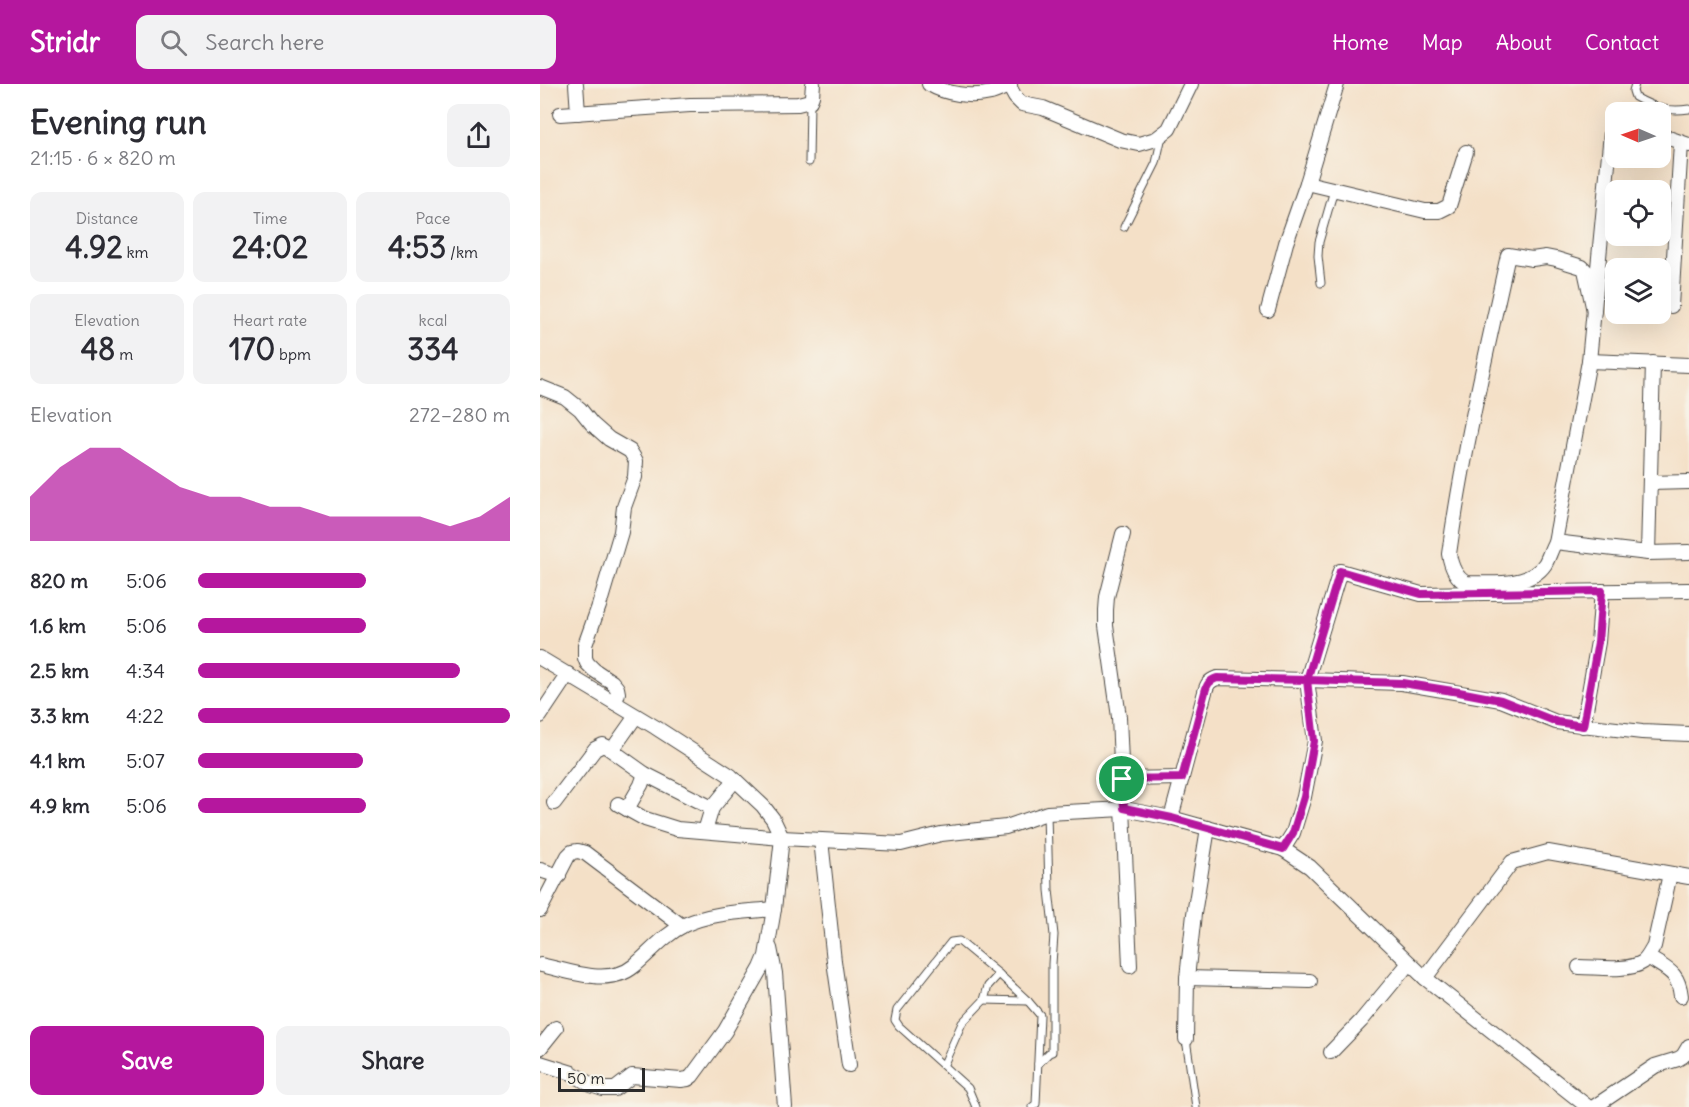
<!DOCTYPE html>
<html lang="en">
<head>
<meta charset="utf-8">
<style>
	body { margin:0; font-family:Delius,sans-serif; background:#f2f2f3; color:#2b2b33; height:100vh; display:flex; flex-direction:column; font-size:22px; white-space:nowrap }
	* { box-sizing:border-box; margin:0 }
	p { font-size:20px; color:#7c7c81 }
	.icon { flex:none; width:33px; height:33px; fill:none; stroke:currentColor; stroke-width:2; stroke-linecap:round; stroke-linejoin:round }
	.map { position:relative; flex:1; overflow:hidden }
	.panel { display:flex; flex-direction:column; background:#fff; width:540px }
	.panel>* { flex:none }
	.needle { width:39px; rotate:272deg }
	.tools { position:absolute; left:1065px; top:18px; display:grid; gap:12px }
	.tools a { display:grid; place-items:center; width:66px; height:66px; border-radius:12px; background:#fff; box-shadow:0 6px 24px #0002; font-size:30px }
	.scale { position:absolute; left:18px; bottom:15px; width:87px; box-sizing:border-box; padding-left:6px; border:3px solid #2b2b2b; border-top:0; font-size:16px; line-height:21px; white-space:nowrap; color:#2b2b2b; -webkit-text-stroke:4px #f7f3e8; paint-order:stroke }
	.pin { position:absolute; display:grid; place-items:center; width:51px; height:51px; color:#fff; margin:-26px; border:3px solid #fff; border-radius:50%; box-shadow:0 2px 6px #0007 }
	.round { display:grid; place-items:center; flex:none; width:63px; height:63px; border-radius:12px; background:#f2f2f3 }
	.head { display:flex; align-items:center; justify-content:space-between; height:102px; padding:0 30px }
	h1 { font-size:33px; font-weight:700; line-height:45px }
	.stats { display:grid; grid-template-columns:repeat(3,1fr); gap:9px; height:102px; padding:6px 30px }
	.stats div { display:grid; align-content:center; border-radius:12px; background:#f2f2f3; text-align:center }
	.stats b { font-size:30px; font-weight:700 }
	.stats small { font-size:16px; font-weight:400 }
	.stats p { font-size:16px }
	.chart { height:168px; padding:12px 30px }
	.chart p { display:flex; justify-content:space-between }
	.chart svg { width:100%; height:108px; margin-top:6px; fill:#b5179e; opacity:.7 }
	.action { display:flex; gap:12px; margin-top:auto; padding:12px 30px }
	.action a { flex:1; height:69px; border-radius:12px; background:#b5179e; color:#fff; font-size:24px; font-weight:700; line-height:69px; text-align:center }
	.action a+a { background:#f2f2f3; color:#2b2b33 }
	ul { padding:0 30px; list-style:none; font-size:20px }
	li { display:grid; grid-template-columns:96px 72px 1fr; align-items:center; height:45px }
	li i { height:15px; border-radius:8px; background:#b5179e }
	header { display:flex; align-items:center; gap:36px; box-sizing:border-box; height:84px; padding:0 30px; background:#b5179e; color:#fff }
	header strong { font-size:28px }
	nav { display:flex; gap:33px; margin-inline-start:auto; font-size:21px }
	.search { width:420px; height:54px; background:#f2f2f3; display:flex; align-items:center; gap:15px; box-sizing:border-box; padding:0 21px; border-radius:12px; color:#7c7c81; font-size:22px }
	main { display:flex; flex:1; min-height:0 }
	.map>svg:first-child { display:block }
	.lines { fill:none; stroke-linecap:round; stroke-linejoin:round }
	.service-casing { stroke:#494642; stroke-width:9 }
	.minor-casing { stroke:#494642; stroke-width:16 }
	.service { stroke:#fff; stroke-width:7 }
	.minor { stroke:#fff; stroke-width:14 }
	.route-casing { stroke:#fff; stroke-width:12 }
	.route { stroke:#b5179e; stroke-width:8 }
</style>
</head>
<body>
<header>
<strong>Stridr</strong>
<div class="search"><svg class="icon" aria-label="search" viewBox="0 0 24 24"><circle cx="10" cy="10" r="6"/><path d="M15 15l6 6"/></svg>Search here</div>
<nav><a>Home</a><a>Map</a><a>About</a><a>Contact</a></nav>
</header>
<main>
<section class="panel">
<div class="head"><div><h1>Evening run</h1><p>21:15 · 6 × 820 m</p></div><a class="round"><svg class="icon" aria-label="share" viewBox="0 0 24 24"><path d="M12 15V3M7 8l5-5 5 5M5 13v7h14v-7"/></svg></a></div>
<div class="stats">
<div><p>Distance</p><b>4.92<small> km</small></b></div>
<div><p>Time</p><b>24:02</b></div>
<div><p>Pace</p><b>4:53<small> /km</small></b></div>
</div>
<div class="stats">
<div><p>Elevation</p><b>48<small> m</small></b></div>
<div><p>Heart rate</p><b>170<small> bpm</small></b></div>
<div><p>kcal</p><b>334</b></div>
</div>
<div class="chart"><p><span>Elevation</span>272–280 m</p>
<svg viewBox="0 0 160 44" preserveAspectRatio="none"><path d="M0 44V26L10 14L20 6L30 6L40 14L50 22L60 26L70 26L80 30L90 30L100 34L110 34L120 34L130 34L140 38L150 34L160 26V44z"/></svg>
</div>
<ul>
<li><b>820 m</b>5:06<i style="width:54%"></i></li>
<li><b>1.6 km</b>5:06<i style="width:54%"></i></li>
<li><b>2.5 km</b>4:34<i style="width:84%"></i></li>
<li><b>3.3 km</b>4:22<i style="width:100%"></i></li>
<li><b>4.1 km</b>5:07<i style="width:53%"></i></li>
<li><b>4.9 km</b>5:06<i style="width:54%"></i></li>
</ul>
<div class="action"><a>Save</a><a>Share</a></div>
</section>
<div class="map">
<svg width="1149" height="1023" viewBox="0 0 1149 1023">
	<rect width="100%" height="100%" fill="#f7f3e8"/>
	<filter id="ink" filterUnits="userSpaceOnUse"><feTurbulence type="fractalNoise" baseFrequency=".0167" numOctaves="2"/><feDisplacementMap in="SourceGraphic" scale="12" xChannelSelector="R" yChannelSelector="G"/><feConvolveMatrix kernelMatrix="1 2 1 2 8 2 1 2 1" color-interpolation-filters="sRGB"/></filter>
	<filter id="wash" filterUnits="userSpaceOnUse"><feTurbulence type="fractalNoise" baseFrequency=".008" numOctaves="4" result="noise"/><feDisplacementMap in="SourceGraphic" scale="24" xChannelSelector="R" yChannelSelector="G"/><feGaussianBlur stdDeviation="1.35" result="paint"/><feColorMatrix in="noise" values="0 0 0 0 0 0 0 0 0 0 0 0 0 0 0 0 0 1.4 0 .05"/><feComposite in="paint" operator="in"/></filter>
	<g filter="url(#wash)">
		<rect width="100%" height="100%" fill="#f4e0c7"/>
	</g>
	<g filter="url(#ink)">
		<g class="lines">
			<defs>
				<g id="service">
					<path d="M1095,0l-2,7 2,6c20,11 32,15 54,12"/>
					<path d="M269,78l1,-61"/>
					<path d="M584,143l32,-64 6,-27"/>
					<path d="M781,199l-3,-27 1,-14 15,-52"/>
					<path d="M459,890l29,27 12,14 -4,89 -4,3"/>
					<path d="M444,916l44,1"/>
					<path d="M646,955l10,68"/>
					<path d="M404,980l18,-41 22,-23 4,-14 11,-12 -40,-33 -8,1 -54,68 -2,10 4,6 69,62 8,19"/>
					<path d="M498,980l11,-11 3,-1v-88l2,-29 -5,-45 -2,-77"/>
				</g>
				<g id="minor">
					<path d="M36,0l2,29"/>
					<path d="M389,0c17,10 42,14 62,9 6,-2 12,-5 18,-7"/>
					<path d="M470,0l-1,2 6,11 7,7 21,4 77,32 19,4 17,-5 13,-10 22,-45"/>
					<path d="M20,30l130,-9 108,-1 12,-3 2,-5 1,-12"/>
					<path d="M1076,36l-5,13 -22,228 -34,181 93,11 41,-1"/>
					<path d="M1120,51l29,10"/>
					<path d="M767,99l118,28h14l10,-5 17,-54"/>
					<path d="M1131,222l10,-163"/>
					<path d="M728,226l18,-67 21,-60 30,-99"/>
					<path d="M1049,277l100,4"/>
					<path d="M0,303l25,10 15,12 12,15 17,15 21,12 6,10 -1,16 -11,30 -3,25 -22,74 -14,39v13l2,5 7,7 18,12 5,6 1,5 -3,10"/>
					<path d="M1110,399l39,-1"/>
					<path d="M583,450l-16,63 -1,13v16l13,91 11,249"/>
					<path d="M1015,458c-4,7 -6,15 -10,22 -16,24 -55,19 -79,19 -11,-6 -15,-17 -17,-29 14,-101 37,-200 59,-299l24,4 14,-2 10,2 26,8 3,3 9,41"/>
					<path d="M1108,469l5,-190"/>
					<path d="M1149,506l-268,4 -81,-23 -33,109 95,3 99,17 55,22 86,10 47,2"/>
					<path d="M0,574l115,69 76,49 32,30 10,13 9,19 -8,71 -8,47 -5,12 -36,63 -33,45 -4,3 -7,1 -49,-4 -17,13h-12l-12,-4 -19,-12 -32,-10"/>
					<path d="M0,632l28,-42"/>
					<path d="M1043,642l15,-84 4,-51"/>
					<path d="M72,666l24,-34"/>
					<path d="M582,695l60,-1"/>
					<path d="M14,719l41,-54 8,-4 4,2 38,27 67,34"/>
					<path d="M78,720l27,15 32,10 105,9 119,6 40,-10 65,-7 41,-14 77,-4 47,9 112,31"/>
					<path d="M87,725l14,-24 4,-11"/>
					<path d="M631,734l34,-126c2,-8 4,-11 12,-14l90,2 8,61 -11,56 -11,36 -10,16 27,18 115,111 87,-116 36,-10 141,25"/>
					<path d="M165,747l7,-23 23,-28"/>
					<path d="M281,756l13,121 15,104"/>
					<path d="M0,786l19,6"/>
					<path d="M0,826l28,-54 4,-4 6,-1 7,2 97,73"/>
					<path d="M230,864l5,25 10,134"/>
					<path d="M1108,873c19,13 30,14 33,39"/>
					<path d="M1,881c28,6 68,22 93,1 17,-14 30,-31 50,-41 28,-13 60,-13 90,-16"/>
					<path d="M1039,883c18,0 49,5 64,-5 5,-4 8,-11 11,-16l16,-72"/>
					<path d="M647,894l123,3"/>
					<path d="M885,894l163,129"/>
					<path d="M646,955l1,-61 7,-64 14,-86"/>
					<path d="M0,964l16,-20"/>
					<path d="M791,968l30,-31 48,-58"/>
					<path d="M1054,1023l61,-41 23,-7 5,-3 6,-10"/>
				</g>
			</defs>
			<use href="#service" class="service-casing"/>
			<use href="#minor" class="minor-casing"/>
			<use href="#service" class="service"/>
			<use href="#minor" class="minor"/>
		</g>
	</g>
	<g class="lines" filter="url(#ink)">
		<defs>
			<path id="route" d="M582,695l2,29 48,10 111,31 10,-16 11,-36 10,-56 -7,-61 95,3 57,9 42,8 56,22 26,4 15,-84 4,-51 -181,3 -81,-23 -33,109 -90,-2c-8,3 -10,6 -12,14l-23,86 -60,1"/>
		</defs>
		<use href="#route" class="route-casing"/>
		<use href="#route" class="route"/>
	</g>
</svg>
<div class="tools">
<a><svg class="needle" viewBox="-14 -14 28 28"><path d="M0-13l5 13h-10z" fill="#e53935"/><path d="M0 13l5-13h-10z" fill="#7c7c81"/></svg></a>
<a><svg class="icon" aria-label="locate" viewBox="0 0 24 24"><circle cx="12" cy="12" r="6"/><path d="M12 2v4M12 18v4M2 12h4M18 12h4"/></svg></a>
<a><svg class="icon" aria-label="layers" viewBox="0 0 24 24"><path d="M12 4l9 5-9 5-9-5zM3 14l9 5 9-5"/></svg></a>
</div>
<div class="scale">50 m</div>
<div class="pin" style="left:582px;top:695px;background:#1e9e55"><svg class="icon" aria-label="arrive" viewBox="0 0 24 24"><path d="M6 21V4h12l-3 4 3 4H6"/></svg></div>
</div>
</main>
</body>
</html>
